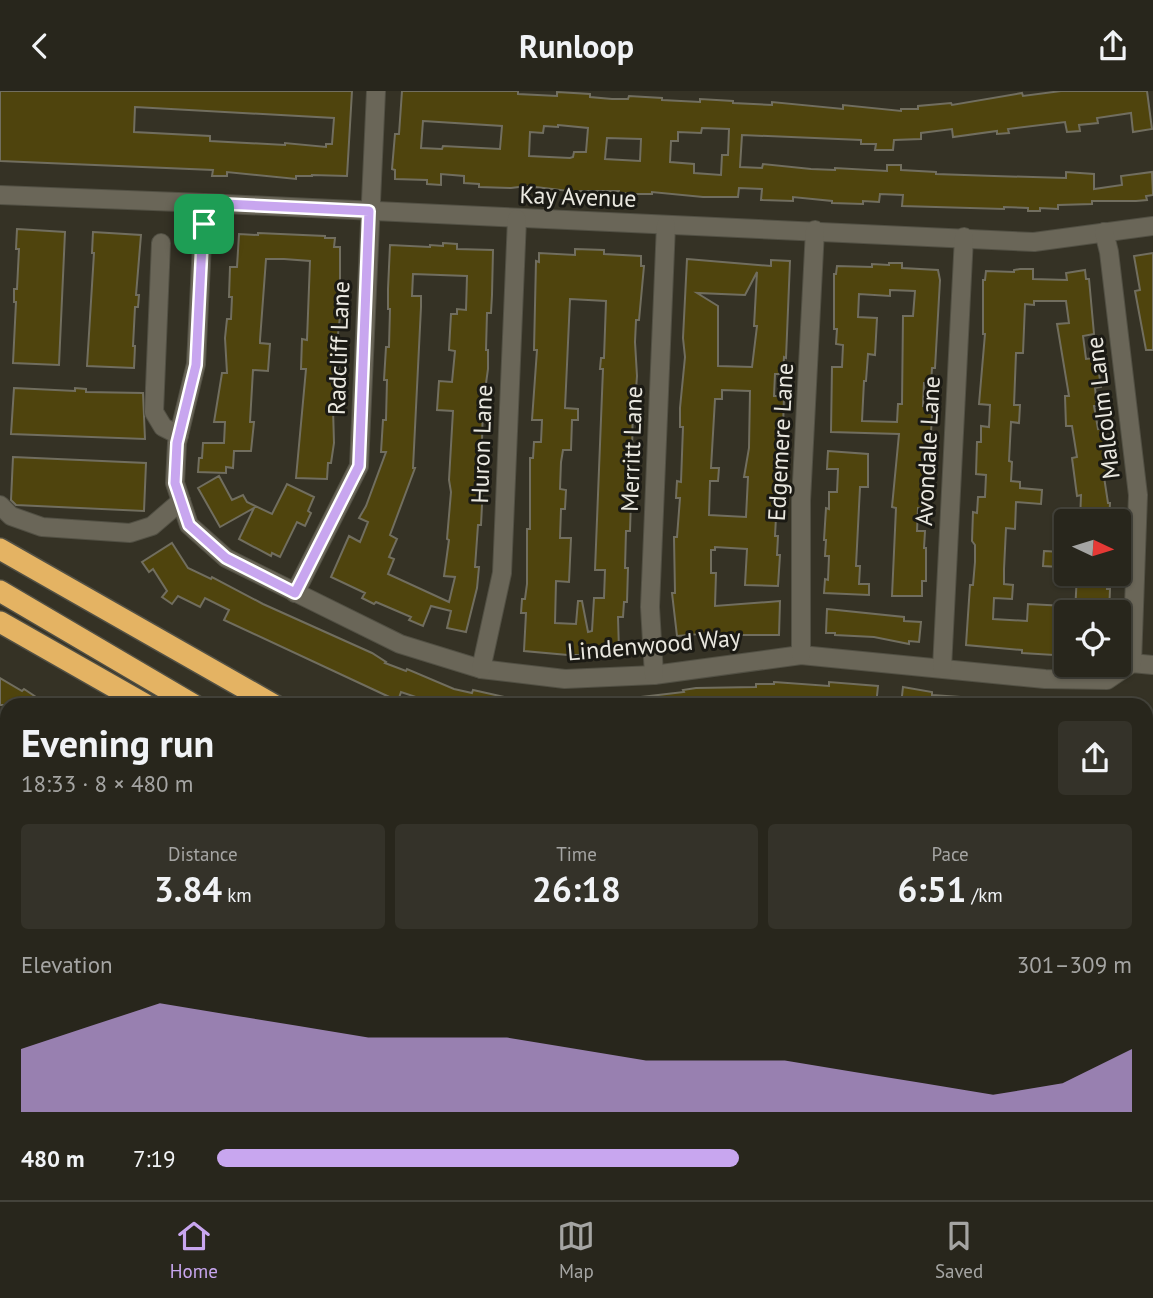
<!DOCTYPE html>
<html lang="en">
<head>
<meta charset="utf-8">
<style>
	body { margin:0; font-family:"PT Sans",sans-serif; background:#343229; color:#f1f3f6; height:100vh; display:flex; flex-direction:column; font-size:26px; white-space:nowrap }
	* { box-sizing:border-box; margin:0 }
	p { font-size:23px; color:#a5a5a3 }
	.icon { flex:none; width:38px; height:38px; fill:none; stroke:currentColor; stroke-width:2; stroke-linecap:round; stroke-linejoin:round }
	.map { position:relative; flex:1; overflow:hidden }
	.side { position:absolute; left:0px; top:607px; width:1153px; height:502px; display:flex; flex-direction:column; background:#28261c; border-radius:21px 21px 0 0; box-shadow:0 2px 5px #0004,0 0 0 2px #44433b }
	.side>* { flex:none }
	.needle { width:46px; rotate:94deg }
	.controls { position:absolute; left:1054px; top:418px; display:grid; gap:14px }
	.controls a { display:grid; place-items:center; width:77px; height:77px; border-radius:7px; background:#28261c; box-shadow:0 2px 5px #0004,0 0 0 2px #44433b; font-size:35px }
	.pin { position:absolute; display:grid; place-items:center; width:60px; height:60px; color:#fff; margin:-30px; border-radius:14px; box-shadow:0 4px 10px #0006 }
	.round { display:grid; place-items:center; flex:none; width:74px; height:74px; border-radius:7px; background:#343229 }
	.head { display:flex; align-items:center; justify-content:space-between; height:119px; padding:0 21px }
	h1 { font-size:38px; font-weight:800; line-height:52px }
	.stats { display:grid; grid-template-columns:repeat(3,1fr); gap:10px; height:119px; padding:7px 21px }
	.stats div { display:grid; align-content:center; border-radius:7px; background:#343229; text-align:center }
	.stats b { font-size:35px; font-weight:800 }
	.stats small { font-size:19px; font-weight:400 }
	.stats p { font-size:19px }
	.chart { height:196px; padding:14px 21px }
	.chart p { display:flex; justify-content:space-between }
	.chart svg { width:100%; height:126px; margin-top:7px; fill:#c8a6ef; opacity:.7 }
	ul { padding:0 21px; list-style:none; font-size:23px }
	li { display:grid; grid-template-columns:112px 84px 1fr; align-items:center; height:52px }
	li i { height:18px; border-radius:9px; background:#c8a6ef }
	header { display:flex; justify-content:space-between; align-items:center; height:91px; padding:0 21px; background:#28261c; font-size:32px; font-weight:800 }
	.dock { display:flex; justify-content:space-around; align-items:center; height:98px; border-top:2px solid #44433b; background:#28261c; font-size:19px; color:#a5a5a3 }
	.dock a { display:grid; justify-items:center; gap:4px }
	.dock .active { color:#c8a6ef }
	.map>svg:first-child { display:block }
	.building { fill:#4f440d; stroke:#716e5f; stroke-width:2; fill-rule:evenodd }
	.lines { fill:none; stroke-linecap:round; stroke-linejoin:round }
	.minor-casing { stroke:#525044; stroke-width:20 }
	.highway-casing { stroke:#525044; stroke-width:24 }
	.minor { stroke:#6a6658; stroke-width:18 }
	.highway { stroke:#e4b363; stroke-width:21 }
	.highway-bridge-casing { stroke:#525044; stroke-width:24; stroke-linecap:butt }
	.highway-bridge { stroke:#e4b363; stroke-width:21 }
	.route-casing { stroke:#fff; stroke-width:14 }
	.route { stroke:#c8a6ef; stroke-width:9 }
	.labels { text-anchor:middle; stroke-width:6; stroke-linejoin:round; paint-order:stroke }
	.street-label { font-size:24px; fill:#eae8e0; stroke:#1b1a14 }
</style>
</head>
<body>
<header><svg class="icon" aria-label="back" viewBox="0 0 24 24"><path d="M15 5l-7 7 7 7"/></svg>Runloop<svg class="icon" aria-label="share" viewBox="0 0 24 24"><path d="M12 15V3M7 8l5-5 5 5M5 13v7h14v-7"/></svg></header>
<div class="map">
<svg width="1153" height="1109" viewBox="0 0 1153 1109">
	<rect width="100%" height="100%" fill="#353225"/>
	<g class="building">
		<path d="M0,0h352l-5,85 -35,-1v1h-16v3l-69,-7v4h-15l1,-6 -213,-9zM135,16l199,11 -2,26h-6v3l-41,-4v2l-75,-4v-5l-76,-4z"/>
		<path d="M402,0h116v3l39,2v-4l33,2v3l22,2h16l1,-3 33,2v2l38,2v-3l33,2v2l39,2v-3l71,7v-4l58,6v-2h17v-3l33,-3 1,2 70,-12 1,3 38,-5h86l5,38 -19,3 -2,-19 -34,5 1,5 -19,2 1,6 -13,1 -2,-10 -57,7 1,4 -12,1v-3l-44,6 -1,-8 -31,4v6l-27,1 -1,10h-18l1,-6h-15v-4l-119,-5 -2,32 22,1 1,-4 48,5 24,1v-2l52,3v-6h14v5l35,2v2l58,2 72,2v-6l28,2v15l28,-4 -1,-9 31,-4 1,23 -7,1 1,4 -11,1h-44v3l-34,1v4l-18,-1v3h-12v-3l-24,-1v2l-102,-3 1,-11 -23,-1 -1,8 -16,-1v3l-31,-1v-2l-39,-4v4l-32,-1 1,-11 -23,-1 -1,9h-35l-51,-5v2h-19l-14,-1v-2h-50l-42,-5 -16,2 -32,-1v-3l-15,-1v-7l-23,-2v11l-14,-1v-4l-32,-1v-9l-3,-1 3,-35h4zM423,30l79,5 -2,23 -57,-3 -1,3 -21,-1zM558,34l30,3 -2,24h-12l-1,5 -3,1 -41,-2 1,-24 13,1 1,-7 14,1zM702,37l27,1 -1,26h-6l-1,20 -27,-2v-9l-24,-2 1,-21h7v-9l23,1zM607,47l34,1 -1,22 -35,-2z"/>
		<path d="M17,138l48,3 -6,133 -46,-2 3,-61h-2v-13h3l2,-40h-3z"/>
		<path d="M93,141l48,3 -5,60h3l-1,12h-3l-2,39h2l-1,22 -47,-2 7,-113h-2z"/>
		<path d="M258,142l67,3v2h10l-1,9h6v43h3l-6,53 -1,16h3l-1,33h-3l-2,16 1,35 -3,20h-3l-1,16 -31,-1 10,-109h-5l1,-30 5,1 3,-79 -26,-2h-18l-6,81v3l10,1 -2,27 -15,-1 -3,52h4l-3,29h-17l-1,17 -7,-1v6l-28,-1 1,-14h3l1,-15h21l1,-21h-11l8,-49h5l-2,-35 2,-19h4l1,-22h-3l1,-30h7l2,-33 19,1z"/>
		<path d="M443,152l14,1v5l36,1 -1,45 -1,18h-4l-1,37h2v19l-5,36 -1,36h3v13h-4l-1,16 -1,21h4l-1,14 -1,20h-3l-3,42h4l-2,21 -11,44 -19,-4 4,-17 -20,-5 -8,20 -14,-6 2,-3 -35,-15 -2,2 -12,-6 3,-5 -34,-16 18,-41 11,6 8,-20 -9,-4 7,-12 20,-54h-5l2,-32h3l1,-40h-3l2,-33h3l1,-38h-2v-20l2,-44 40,2v-2l13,1zM413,183l54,2 -1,34 -9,-1v5h-6l-2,36 6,1 -3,31 -13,-1 -2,29 16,1 -4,69 2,12 -4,47 2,1 -5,36 11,1 -6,25 -61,-28 6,-15 -5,-2 8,-18 -7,-4 25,-67h-2l8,-161v-11h-9z"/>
		<path d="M575,158l29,1v4l37,2v10h3l-5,54h-3l-1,22 2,34 -1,14h-3l-1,70h-3l-1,38h3l-1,33h-4l-1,37h3l-1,34h-3l-1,15h-5l1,34h-8v4h-43l-44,-4 2,-38h-5l1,-14h3l2,-15v-55h3v-71h3l1,-16h7l1,-22h-10l5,-70h-3l2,-89 3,1v-9l36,2zM570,208l36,2 -2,57h-3l-1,11h3l-8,201h10l-1,28h-10l-2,33 -4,1 -6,-31h-4l-2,23 -21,-1 1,-42 13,1 2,-44h-11l1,-29h4l1,-19 -6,-1 1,-27 2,-12h8l1,-30h6v-11l-13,-1z"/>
		<path d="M1153,162v97h-7l-11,-59 5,-1 -6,-34z"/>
		<path d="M687,168l84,7v-6l19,1 -4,97 -2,-1 -1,17h-8l-1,22h10l-1,32h-3l-2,15v23h2l1,18 -1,15 -3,-1 -2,38h3l-1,19h3l-2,31 -33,-1 2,-36 -32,-2v3h-4v23h5l-1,33 65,-5 -1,34h-37l-14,3v-3l-17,2v-4l-34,3 -5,-43h3l-1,-56h3l3,-39h-4l1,-17 4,1 2,-55h-3v-19l5,-51 -2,-19zM757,181l-3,54h3l-5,41 -34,-1v-60l-21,-13 48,2zM722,299l28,1 -1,57 -5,29h4l-2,40 -37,-2 1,-34h8l1,-13h-8l4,-69h7z"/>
		<path d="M889,172h13v5l36,2 2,10 -5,88h-3l-1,15h-7l-1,23h10l-7,89h3l-1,14 -10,-1 -1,23h8l-1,17h2v33h-4v15h-30l4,-88 -4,-1 7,-73 -68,-2 1,-65h10l1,-22 -7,-1 1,-15h-3v-55h2l1,-8 35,1v-3l17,1zM890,199l25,1 -2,25h-10l-1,88h-4l-1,18 -35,-1 2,-40h2l2,-27 7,1 2,-37 -19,-1 1,-23 31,2z"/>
		<path d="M1020,178h13v10l34,1 -1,-7 19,-3 1,9h3l5,55 -11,2 3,23 8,-1 2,15h3l2,14 -6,1 2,18h-3l4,23 6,-1 7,28 -6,1 3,19 -4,1 4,26h2l-1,18h-29l1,-26 -4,1 -5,-38 5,-1 -5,-31h-6l-1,-30h4l-12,-72 12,-1 -3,-22h-32v4l-9,-1 -2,49h-7l-2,52h6l-1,18 -8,-1 -2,39 3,1 -1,19 9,1v6l22,2 -1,14 -25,-2 -1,27 -9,-1 -2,41v15l9,1 -1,14 -18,-1 -1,21 34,2 1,-17 38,2v46l-12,-1v4l-32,-2v-3l-56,-5 4,-60h3l2,-23v-17l-3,-4 1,-29 4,1 1,-16h7l1,-22 -10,-1 1,-32h4v-16l8,1 1,-22 -11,-1 6,-70h-2v-54h2l1,-9 28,1v-2z"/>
		<path d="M14,297l61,3v-3l11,1v3l57,1 2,46 -134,-5z"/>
		<path d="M828,360l40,3v33h-8l-4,79h4l-1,18h10v11l-45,-2 1,-14 3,1 1,-24h-4l1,-16h-2l2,-32 3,1v-17h8l1,-23h-11z"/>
		<path d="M13,366l133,6 -2,48 -128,-6 -5,-5z"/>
		<path d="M219,385l13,24 11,-5 4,7 25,12 15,-30 27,13 -6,14 3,2 -6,13 -8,-4 -17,35 -8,-4 -1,3 -32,-17 15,-31 -34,19 -22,-39z"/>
		<path d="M172,452l16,25 23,11 1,-2 51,27 109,49 14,9 -1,1 21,8 1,-2 47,20 18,4 1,-3 45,10v5h-92l2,-4 -27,-9 -3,9 -174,-81 5,-10 -24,-12 -5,9 -22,-11 -6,8 -10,-7 5,-6 -14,-22 -4,3 -7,-10z"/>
		<path d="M1044,460l17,1 -1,15 -17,-1z"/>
		<path d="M1077,483h31l-1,15h3l-1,24h-34z"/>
		<path d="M827,518l77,8v4l17,1 -2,20 -10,-1v3l-35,-7 -39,-2v-2h-9z"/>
		<path d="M0,587l22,13 2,-2 24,16h-48z"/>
		<path d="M774,591l55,4v-4l49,4 -2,19h-243v-7l51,-6 -1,-2 13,-2 60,-1v-3h18z"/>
		<path d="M903,596l29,5v3l28,2v8h-59z"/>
	</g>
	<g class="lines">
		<defs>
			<g id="minor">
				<path d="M0,104l204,8 830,39 119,-16"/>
				<path d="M204,112l-8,161 -19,79 -2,40 14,42 37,33 174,86 81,25 84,10 89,-4 147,-20 244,24 62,1 25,-17 21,2"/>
				<path d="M1104,141l5,20 29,243 -6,168"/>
				<path d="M161,152l-7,169 9,15 16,8"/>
				<path d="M0,414l11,11 31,11 88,6 22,-7 29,-25"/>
				<path d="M295,502l64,-127 17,-375"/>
				<path d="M801,564v-154l14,-271"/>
				<path d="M942,577l22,-431"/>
				<path d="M481,578l21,-96 15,-354"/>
				<path d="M654,584l-4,-68 16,-382"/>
				<path d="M0,650l7,4"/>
				<path d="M0,824l7,4"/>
				<path d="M0,1025l7,12"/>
				<path d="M43,1102l3,7"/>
				<path d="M111,1109l11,-7"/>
			</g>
			<g id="highway">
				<path d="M0,458l274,156"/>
				<path d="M0,500l194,114"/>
				<path d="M0,531l146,83"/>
				<path d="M1146,703l7,-2"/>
				<path d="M1146,768l7,-3"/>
				<path d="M1146,819l7,-3"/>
				<path d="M1146,877h7"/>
				<path d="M1146,903l7,-5"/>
				<path d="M1146,1045h7"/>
				<path d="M1146,1080l7,3"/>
				<path d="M932,1102l72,3 29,4"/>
				<path d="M1114,1102l16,7"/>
				<path d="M312,1109l5,-7"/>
				<path d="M432,1109l13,-7"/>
				<path d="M504,1109l14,-7"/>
				<path d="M542,1109l14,-7"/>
				<path d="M637,1109l14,-7"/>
			</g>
		</defs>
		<use href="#minor" class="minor-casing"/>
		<use href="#highway" class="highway-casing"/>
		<use href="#minor" class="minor"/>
		<use href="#highway" class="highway"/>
		<defs>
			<path id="highway-bridge" d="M1146,801l7,3"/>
		</defs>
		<use href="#highway-bridge" class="highway-bridge-casing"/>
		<use href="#highway-bridge" class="highway-bridge"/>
	</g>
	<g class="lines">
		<defs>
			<path id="route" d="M204,112l165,8 -10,255 -64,127 -69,-35 -37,-33 -14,-42 2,-40 19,-78z"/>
		</defs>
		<use href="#route" class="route-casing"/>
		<use href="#route" class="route"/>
	</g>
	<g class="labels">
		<g class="street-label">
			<text transform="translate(578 106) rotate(2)" y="8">Kay Avenue</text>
			<text transform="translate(339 257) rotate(-88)" y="8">Radcliff Lane</text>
			<text transform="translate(1103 317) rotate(-97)" y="8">Malcolm Lane</text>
			<text transform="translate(781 351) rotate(-87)" y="8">Edgemere Lane</text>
			<text transform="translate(482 353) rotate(-88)" y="8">Huron Lane</text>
			<text transform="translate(632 358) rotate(-88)" y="8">Merritt Lane</text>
			<text transform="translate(928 360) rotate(-87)" y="8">Avondale Lane</text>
			<text transform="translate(654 554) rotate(-5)" y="8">Lindenwood Way</text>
		</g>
	</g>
</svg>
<div class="controls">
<a><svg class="needle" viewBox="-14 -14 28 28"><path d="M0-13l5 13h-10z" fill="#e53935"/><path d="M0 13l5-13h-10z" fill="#a5a5a3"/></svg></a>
<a><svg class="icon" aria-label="locate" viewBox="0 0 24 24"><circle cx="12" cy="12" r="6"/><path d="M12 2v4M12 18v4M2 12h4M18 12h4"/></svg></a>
</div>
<div class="pin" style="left:204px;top:133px;background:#1e9e55"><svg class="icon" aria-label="arrive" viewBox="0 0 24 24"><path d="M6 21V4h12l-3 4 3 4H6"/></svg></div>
<section class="side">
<div class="head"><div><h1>Evening run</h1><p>18:33 · 8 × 480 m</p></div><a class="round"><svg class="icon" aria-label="share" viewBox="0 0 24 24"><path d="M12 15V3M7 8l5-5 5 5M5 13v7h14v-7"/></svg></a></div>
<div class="stats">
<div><p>Distance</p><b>3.84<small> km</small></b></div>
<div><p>Time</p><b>26:18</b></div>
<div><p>Pace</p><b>6:51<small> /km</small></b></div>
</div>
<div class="chart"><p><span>Elevation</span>301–309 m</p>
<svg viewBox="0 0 160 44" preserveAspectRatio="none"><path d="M0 44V22L10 14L20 6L30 10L40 14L50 18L60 18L70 18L80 22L90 26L100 26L110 26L120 30L130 34L140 38L150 34L160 22V44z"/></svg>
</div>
<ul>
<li><b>480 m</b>7:19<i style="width:57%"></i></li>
</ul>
</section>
</div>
<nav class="dock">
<a class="active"><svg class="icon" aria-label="home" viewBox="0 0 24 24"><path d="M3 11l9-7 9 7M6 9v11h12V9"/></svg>Home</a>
<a><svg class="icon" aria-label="map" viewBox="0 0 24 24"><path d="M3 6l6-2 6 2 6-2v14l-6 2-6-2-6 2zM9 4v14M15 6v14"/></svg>Map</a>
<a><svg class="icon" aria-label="saved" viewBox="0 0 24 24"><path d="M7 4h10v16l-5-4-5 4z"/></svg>Saved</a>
</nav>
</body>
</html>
